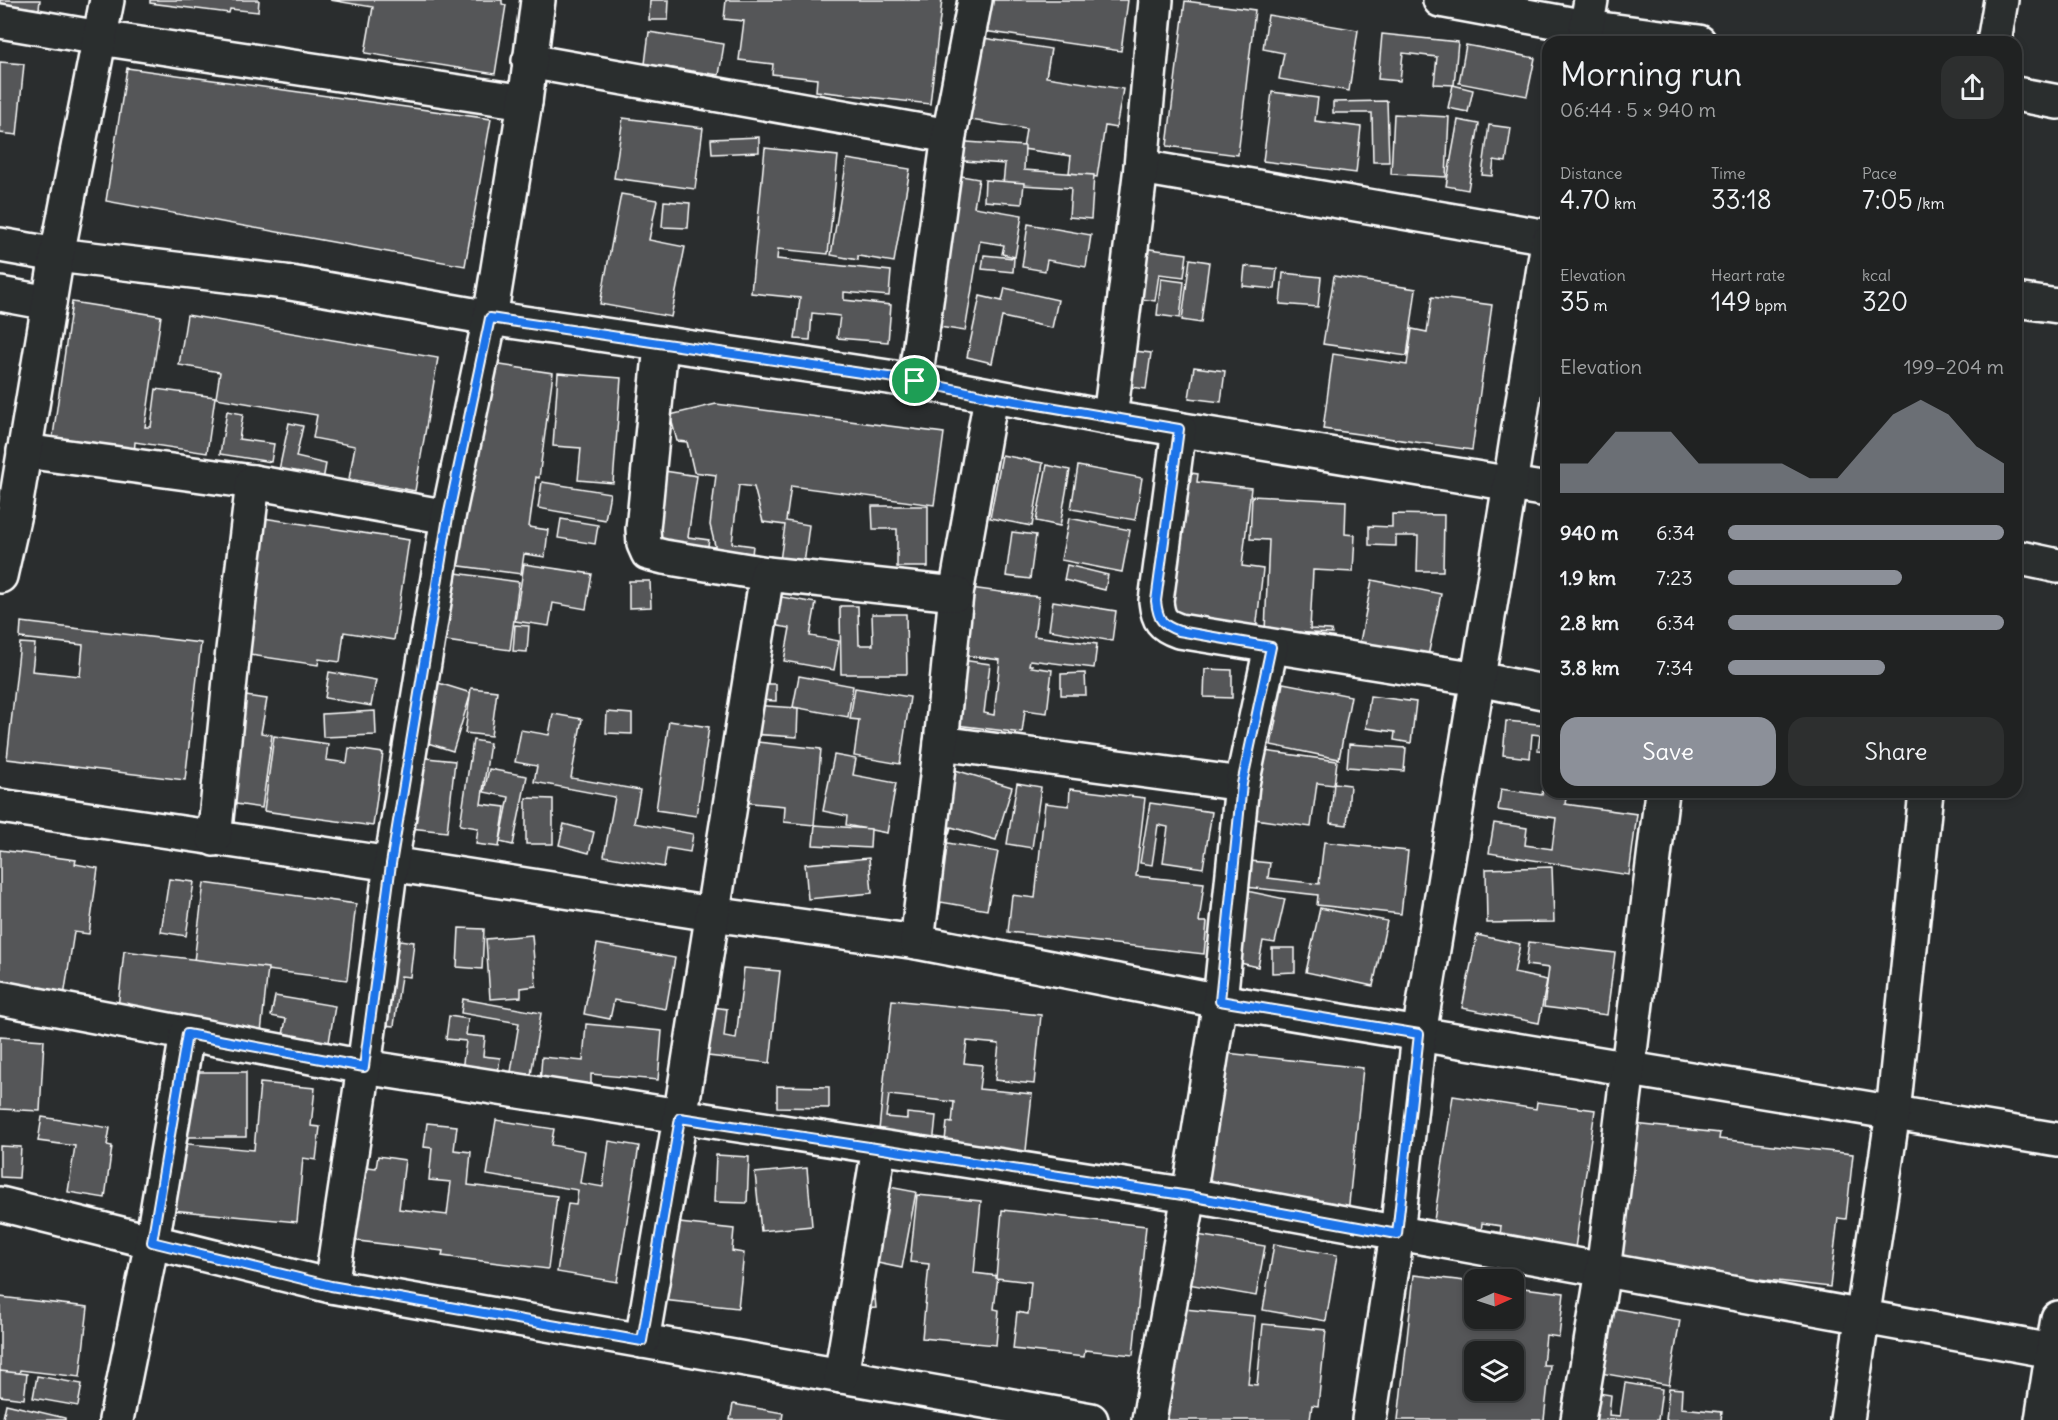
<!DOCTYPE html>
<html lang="en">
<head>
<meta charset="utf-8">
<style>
	body { margin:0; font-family:Delius,sans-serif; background:#2d2f2f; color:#f1f3f6; height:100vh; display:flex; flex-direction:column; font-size:22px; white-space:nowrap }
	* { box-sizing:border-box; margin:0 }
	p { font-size:20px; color:#a2a4a5 }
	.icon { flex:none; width:33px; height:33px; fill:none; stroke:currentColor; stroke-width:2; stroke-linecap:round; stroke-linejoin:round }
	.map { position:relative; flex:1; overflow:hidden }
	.drawer { position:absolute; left:1542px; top:36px; width:480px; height:762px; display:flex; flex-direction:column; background:#202222; border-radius:18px; box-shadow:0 3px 9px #0003,0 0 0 2px #3d3f40 }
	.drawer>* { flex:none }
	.needle { width:39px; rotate:87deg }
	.controls { position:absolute; left:1464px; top:1269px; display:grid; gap:12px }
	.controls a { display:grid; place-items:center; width:60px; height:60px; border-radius:12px; background:#202222; box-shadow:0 3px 9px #0003,0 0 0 2px #3d3f40; font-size:30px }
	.pin { position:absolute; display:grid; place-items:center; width:51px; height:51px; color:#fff; margin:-26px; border:3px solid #fff; border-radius:50%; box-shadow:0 2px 6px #0007 }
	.round { display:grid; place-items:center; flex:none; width:63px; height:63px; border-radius:18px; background:#2d2f2f }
	.head { display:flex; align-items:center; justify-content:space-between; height:102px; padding:0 18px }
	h1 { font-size:33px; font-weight:600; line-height:45px }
	.stats { display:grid; grid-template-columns:repeat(3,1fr); gap:9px; height:102px; padding:6px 18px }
	.stats div { display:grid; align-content:center }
	.stats b { font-size:26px; font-weight:600 }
	.stats small { font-size:16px; font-weight:400 }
	.stats p { font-size:16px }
	.chart { height:168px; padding:12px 18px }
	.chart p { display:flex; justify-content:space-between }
	.chart svg { width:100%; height:108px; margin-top:6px; fill:#8c9099; opacity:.7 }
	.cta { display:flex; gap:12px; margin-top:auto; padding:12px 18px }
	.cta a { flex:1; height:69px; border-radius:18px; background:#8c9099; color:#fff; font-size:24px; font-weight:600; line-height:69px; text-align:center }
	.cta a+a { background:#2d2f2f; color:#f1f3f6 }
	ul { padding:0 18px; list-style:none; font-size:20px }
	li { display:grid; grid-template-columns:96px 72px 1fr; align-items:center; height:45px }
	li i { height:15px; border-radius:8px; background:#8c9099 }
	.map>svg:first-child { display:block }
	.building { fill:#555758; stroke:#fff; stroke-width:1.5; fill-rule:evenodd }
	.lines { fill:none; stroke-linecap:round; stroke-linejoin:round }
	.street-casing { stroke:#fff; stroke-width:38 }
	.secondary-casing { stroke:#fff; stroke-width:38 }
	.street { stroke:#2a2d2e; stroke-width:33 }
	.secondary { stroke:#2a2d2e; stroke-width:33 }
	.route-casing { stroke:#fff; stroke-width:12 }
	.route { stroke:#1a73e8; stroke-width:8 }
</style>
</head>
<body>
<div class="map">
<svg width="2058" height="1420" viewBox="0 0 2058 1420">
	<rect width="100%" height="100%" fill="#2a2d2e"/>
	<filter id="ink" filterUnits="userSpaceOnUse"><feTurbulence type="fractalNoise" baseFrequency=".0167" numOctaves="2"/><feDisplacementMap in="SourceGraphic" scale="12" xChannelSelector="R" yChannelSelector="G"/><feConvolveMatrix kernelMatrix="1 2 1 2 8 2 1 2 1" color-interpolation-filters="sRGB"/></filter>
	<g filter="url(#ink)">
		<g class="building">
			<path d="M0,0h40l-1,9 -39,-5z"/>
			<path d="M150,0h109l-1,12 -28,-3 -1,4 -79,-10z"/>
			<path d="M330,0h172v4l4,1 -11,69 -130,-21 8,-46z"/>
			<path d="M650,0h19l-1,20h-19z"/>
			<path d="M726,0h216l-12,104 -114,-13 1,-12 -45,-5 1,-10 -34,-4 5,-39 -20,-2z"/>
			<path d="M974,0h154l-7,51 -151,-22z"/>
			<path d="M1185,1l70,9 -17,145 -71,-9z"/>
			<path d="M1268,15l90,15 -9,61 -70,-12 5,-26 -21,-4z"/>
			<path d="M649,32l75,12 -5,31 -74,-11z"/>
			<path d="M1382,34l76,8 -4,43 -20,-1 3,-27 -34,-4 -3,28 -22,-2z"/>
			<path d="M971,36l80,13 -5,28 77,12 -7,39 -11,-2 -8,51 -28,-4 2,-17 -48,-7 3,-20 -68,-11z"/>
			<path d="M1466,45l69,13 -8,38 -68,-13z"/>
			<path d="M0,62l24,2 -7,71 -17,-2z"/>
			<path d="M127,68l364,51 -26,147 -359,-65z"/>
			<path d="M1453,85l20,5 -5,22 -20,-4z"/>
			<path d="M1272,92l46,6 -3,23 46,6 -5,46 -93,-12z"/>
			<path d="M1387,101l2,61h-16l-1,-49h-39v-11z"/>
			<path d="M1394,114l55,3 -3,60 -55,-3z"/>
			<path d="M623,118l80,10 -8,61 -81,-11z"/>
			<path d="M1458,120l21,4 -11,66 -22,-4z"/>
			<path d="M1489,125l22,3 -5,34 -12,-2 -2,16 -10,-1z"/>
			<path d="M759,137v15l-47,2 -1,-15z"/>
			<path d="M952,141l73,5 -1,24 70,5 -3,44 -22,-2 2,-29 -68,-4 2,-20 -54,-4z"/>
			<path d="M765,148l73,8 -10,98 -50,-5 -1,10 114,12 -2,25 -45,-4v8l47,5 -3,37 -51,-4 3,-22 -28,-3 -2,27 -15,-1 5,-41 -49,-5z"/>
			<path d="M847,159l63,10 -16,93 -36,-6v4l-27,-5z"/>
			<path d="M944,173l35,6 -5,28 48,8 -7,42 -13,-3 2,-9 -24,-4 -15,90 -45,-7z"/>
			<path d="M985,180l39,3 -2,21 -38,-3z"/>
			<path d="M621,194l36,6 -8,40 36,7 -14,70 -71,-13z"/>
			<path d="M664,201l26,2 -2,25 -26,-1z"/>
			<path d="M1028,224l63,11 -5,32 -39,-7 -2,11 -23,-4z"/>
			<path d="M1135,247l52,7 -3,23 -25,-3 -4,27 -27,-4z"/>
			<path d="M984,255l30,3 -1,14 -31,-3z"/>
			<path d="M1190,259l19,3 -8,61 -19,-3z"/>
			<path d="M1245,266l32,3 -2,20 -32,-3z"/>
			<path d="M1283,273l38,4 -3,30 -38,-3z"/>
			<path d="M1334,276l82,13 -9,67 -84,-12z"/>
			<path d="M1161,279l23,3 -4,36 -23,-3z"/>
			<path d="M1005,288l53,12 -6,28 -50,-11 -10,46 -25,-6 13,-61 22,5z"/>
			<path d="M1432,297l60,8 -20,145 -149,-21 10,-75 74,11 5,-36 15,3z"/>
			<path d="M72,302l89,14 -16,111h6l5,-38 59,8 -8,56 -72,-11 -1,13 -82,-12z"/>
			<path d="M187,315l251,43 -23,133 -66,-12 6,-33 -42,-8 4,-23 -101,-17 4,-26 -41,-7z"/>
			<path d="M1126,350l25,3 -5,36 -24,-3z"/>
			<path d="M480,362l73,11 -14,105 -3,-1 -7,50 19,3 -3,27 -21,-3 -3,20 -68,-9z"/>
			<path d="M1194,367l31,4 -4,31 -32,-4z"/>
			<path d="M558,373l63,5 -8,105 -35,-3 3,-32 -28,-2z"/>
			<path d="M716,404l228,29 -10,72 -143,-19 -5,35 23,4 -5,39 -24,-3 5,-36 -22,-3 -9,-35 -15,-2 -7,58 21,3 -2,17 -33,-5 -8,-33 6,-50 -22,-3 -7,-30 -10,-1 -7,-26z"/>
			<path d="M227,411l16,3 -4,25 35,5 -3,18 -51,-8z"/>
			<path d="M289,423l14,3 -7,31 30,7 -3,16 -44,-10z"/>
			<path d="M1002,455l41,8 -11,63 -42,-8z"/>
			<path d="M1047,465l23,5 -10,56 -24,-5z"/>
			<path d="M1078,466l64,12 -7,42 -64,-11z"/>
			<path d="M658,470l39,6 -9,61 21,3 -3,17 -58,-17z"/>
			<path d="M1167,470l31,4 -1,8 54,6 -9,78 21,3 -7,62 -105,-18z"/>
			<path d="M542,482l68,11 -5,27 -67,-12z"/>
			<path d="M1252,496l94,5 -1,33 10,1 -2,37 -40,-2 -3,59 21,1 1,4 -67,-3 4,-91 -19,-1z"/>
			<path d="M872,506h56v61h-31v-38h-24z"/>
			<path d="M1392,514l52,1 -1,56h-26l1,-35h-22v10l-27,-1v-19l23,1z"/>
			<path d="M263,518l146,22 -15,100 -50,-8 -4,30 -21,-3 -1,6 -75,-11z"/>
			<path d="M1069,518l61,12 -8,42 -61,-12z"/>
			<path d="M561,519l37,6 -3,19 -37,-6z"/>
			<path d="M1012,532l24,3 -6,44 -24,-3z"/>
			<path d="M524,564l68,10 -6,35 -33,-6 -4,23 -34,-5z"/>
			<path d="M1067,565l41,10 -3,15 -41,-10z"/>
			<path d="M449,572l70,10 -9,68 -71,-10z"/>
			<path d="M1372,580l69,14 -13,62 -68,-14z"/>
			<path d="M629,581h21l1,26 -22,1z"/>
			<path d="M963,587l76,10 -5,39 63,8 -3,24 -64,-8 -1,5h3l-1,2 21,3 -5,43 -22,-3 -3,23 -74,-9 7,-65 35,5 -6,49 10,2 6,-55 -45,-6z"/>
			<path d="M765,594l51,9 -6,33 29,5 -5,29 -50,-9 6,-33 -30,-5z"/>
			<path d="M1053,601l63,10 -4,30 -63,-11z"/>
			<path d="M840,606h18l1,39h14l-1,-31h34l1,60h-66z"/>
			<path d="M21,622l180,21 -16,137 -178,-21 13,-116 15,1 -3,27 48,5 3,-31 -63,-7z"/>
			<path d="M515,625l14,1 -2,26 -14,-1z"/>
			<path d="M1205,669l27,1v28l-28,-1z"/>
			<path d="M329,672l47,8 -5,26 -46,-8z"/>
			<path d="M1085,673l1,22h-25v-21z"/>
			<path d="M799,676l54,10 -5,31 -55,-10z"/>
			<path d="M432,681l39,12 -18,58 -38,-12z"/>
			<path d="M1283,683l68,13 -12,63 -68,-14z"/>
			<path d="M758,684h18v17l-18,-1z"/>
			<path d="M471,688l26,3 -6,45 -26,-3z"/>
			<path d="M855,688l55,9 -10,67 -46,-8 5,-36 -9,-1z"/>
			<path d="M239,695l28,4 -6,34 11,2 -10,73 -39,-6z"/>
			<path d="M1370,696l46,6 -5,41 -17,-3 1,-8 -29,-4z"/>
			<path d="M751,705l47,3 -1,29 -48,-3z"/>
			<path d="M375,711l1,24 -53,2 -1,-23z"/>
			<path d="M607,712l25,2v20l-26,-1z"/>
			<path d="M553,714l29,5 -11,59 69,12 -6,33 59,11 -3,18 -23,-4 -3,19 -60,-11 11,-59 -81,-15 3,-16 -22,-4 6,-32 28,5z"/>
			<path d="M669,721l40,6 -13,89 -40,-6z"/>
			<path d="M1506,721l42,4v26l-10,-1 2,-15 -8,-1 -2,24 -27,-3z"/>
			<path d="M274,736l54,8 -2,16 21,3 2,-15 34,5 -10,73 -109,-15z"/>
			<path d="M473,740l17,3 -9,61 24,3 -6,40 -23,-3 2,-16 -18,-3z"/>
			<path d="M748,741l73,8 -7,76 -30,-3 1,-16 -43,-4z"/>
			<path d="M1349,744l57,4 -2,23 -57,-4z"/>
			<path d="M1264,751l73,10 -3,24 -17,-2 -6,44 -56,-8z"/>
			<path d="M834,755l22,4 -3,16 43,8 -9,50 -41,-8 1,-9 -24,-5z"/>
			<path d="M417,757l38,4 -8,71 -37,-4z"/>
			<path d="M1547,761l1,31h19l-2,12 72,10 -8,61 -140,-22 5,-30 33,5 -2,17 27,4 4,-31 -58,-8 3,-21 41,6z"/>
			<path d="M942,766l70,21 -16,53 -45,-13 -2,7 -25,-7z"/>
			<path d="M489,769l38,7 -14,69 -13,-3 9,-45 -25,-5z"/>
			<path d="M1017,783l24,4 -9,61 -25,-4z"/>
			<path d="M1334,783l16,2 -3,40 -17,-2z"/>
			<path d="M1070,789l75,9 -9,78 68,7 -5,39h8l-3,32 -196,-22 4,-37 23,3 10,-95 24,3z"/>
			<path d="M526,798l27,1v45h-27z"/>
			<path d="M1150,803l62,9 -9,56 -40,-6 5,-35 -10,-2 -6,40 -12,-2z"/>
			<path d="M564,824l30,8 -5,21 -30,-8z"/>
			<path d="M815,825l56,4 -1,19 -57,-3z"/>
			<path d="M926,839l72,13 -11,58 -46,-8 -2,12 -25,-5z"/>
			<path d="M1324,842l84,9 -7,63 -84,-9 1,-10 -81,-9 3,-26 30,3 -2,15 51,6z"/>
			<path d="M0,850l76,10 -1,4 23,4 -9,66 -15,-2 -11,71 -63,-9z"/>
			<path d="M869,858l3,35 -64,6 -3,-35z"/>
			<path d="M1552,867l2,55 -67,1 -1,-54z"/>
			<path d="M169,879l25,3 -8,54 -25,-4z"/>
			<path d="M204,883l152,21 -9,76 -153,-19z"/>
			<path d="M1242,890l43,9 -10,44 -12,-2 -5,26 -31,-7z"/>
			<path d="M1320,908l67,13 -14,65 -67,-14z"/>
			<path d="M459,928l25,1 -2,40 -25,-2z"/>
			<path d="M532,935l4,51 -15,2v9l-31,2 -4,-60z"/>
			<path d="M1477,935l43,9 -6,29 33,7 -8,43 -77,-15z"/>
			<path d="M385,938l29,4 -4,35 -9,-1 -7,50 -21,-2z"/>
			<path d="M1529,942l86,11 -8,62 -63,-8 5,-39 -23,-3z"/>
			<path d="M597,944l78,14 -9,51 -52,-9 -4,19 -26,-5z"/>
			<path d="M1272,948h23v24l-23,1z"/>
			<path d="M124,951l144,17 -7,65 -144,-16z"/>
			<path d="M744,968l36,3 -10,92 -62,-7 5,-49 14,2 -3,28 12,2z"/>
			<path d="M275,996l60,10 -6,36 -46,-7 3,-16 -15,-3z"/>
			<path d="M463,999l78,14 -10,62 -20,-3 8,-49 -58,-10z"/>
			<path d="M892,1000l149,15 -7,69 -39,-4 4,-36 -32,-3 -3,22 18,2 -3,24 53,5 -7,66h-82l4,-38 5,1 2,-21 -65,-7 -3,22 21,2v-6l29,3 -3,29 -55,-5z"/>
			<path d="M449,1016l19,3 -2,16 19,2 -2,19 17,2 -3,23 -36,-4 5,-36 -20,-2z"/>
			<path d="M586,1024l76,7 -4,49 -67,-6v11l-51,-3 2,-25 41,4z"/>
			<path d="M0,1037l44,3 -4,71 -40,-2z"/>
			<path d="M1217,1052l146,16 -15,145 -153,-23z"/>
			<path d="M173,1072h73v65h-74z"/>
			<path d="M260,1083l55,5 -4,38 9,1 -4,33 -13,-2 -6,64 -136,-13 6,-67 87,8z"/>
			<path d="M777,1086l52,1v21l-52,-1z"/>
			<path d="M1453,1096l83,13 1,-7 58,8 -21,145 -75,-11 2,-18 -19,-3 -1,11 -48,-7z"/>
			<path d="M42,1117l68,11 -3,17 5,1 -7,52 -37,-6 7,-46 -37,-5z"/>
			<path d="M496,1120l58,9 -3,16 34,6 -5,32 23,4 6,-46 30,5 -22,136 -60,-10 11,-68 8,1 2,-15 -91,-15z"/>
			<path d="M427,1123l30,3 -3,24 17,2 -3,33 89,11 -9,73 -106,-13 1,-5 -102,-12 9,-74 26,3 2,-12 27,4 -6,49 48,6 4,-33 -22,-2 3,-32 -8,-1z"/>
			<path d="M1634,1124l86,9 -1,6 134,15 -7,65 -8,-1 -8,69 -212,-24z"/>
			<path d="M0,1146l21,1 -2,31 -19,-1z"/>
			<path d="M716,1155l33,2 -2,46 -33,-1z"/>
			<path d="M807,1168l5,58 -51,5 -6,-58z"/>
			<path d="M873,1184l43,8 -14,76 -44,-9z"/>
			<path d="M917,1195l64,6 -7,72 24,3 -4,33 5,1 -3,35 -74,-7 7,-74 -19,-2z"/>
			<path d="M1002,1210l144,16 -13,129 -48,-5 -1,7 -71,-8 4,-37 11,2 3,-32 -35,-4z"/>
			<path d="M670,1222l64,7 -2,22 12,2 -6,55 -76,-8z"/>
			<path d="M1191,1234l74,12 -9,50 -74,-13z"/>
			<path d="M1274,1244l63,11 -11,66 -63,-11z"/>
			<path d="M873,1275l3,33 -17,1z"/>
			<path d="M1414,1275l60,7v36h40v-31l50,6 -5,44 -13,-2 -3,30h7l-6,55h-146zM1474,1352h40v38h-40z"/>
			<path d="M0,1297l88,10 -8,70 -60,-7 -1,4 -19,-2z"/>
			<path d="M1601,1306l79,14 -11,65 -80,-14z"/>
			<path d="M1174,1308l81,8 -7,68 9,1 6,-61 63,6 -8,76 -6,-1 -2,15h-147z"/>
			<path d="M0,1371l27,3 -3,25 -24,-3z"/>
			<path d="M37,1376l45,8 -4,22 -45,-8z"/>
			<path d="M1625,1383l37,6 -4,31h-75l4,-29 24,4 -2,20 11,1z"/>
			<path d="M1669,1388l13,1 -1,19 41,4 -1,8h-55z"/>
			<path d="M6,1404l59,14v2h-55l-7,-2z"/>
			<path d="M733,1404l50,9 -1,7h-52z"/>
		</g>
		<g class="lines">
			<defs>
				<g id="street">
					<path d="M1440,0l146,27 113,15"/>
					<path d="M0,21l100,17 425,64"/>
					<path d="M1584,42l7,-42"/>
					<path d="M1994,42l7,-42"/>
					<path d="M529,61l420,75"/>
					<path d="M2016,94l42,8"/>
					<path d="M1141,167l407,70"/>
					<path d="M0,245l57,10 228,27 205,36 425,63 195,37 438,72"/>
					<path d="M0,294l49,9"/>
					<path d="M2016,300l42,6"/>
					<path d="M661,345l-18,184 1,15 4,9 16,4 103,17"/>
					<path d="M915,381l34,-245 26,-136"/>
					<path d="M1110,418l31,-251 15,-167"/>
					<path d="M1179,429l-23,172c2,19 6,24 23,30l299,48 70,14"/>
					<path d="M24,451l229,31"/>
					<path d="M2016,557l42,9"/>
					<path d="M941,743l301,41"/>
					<path d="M0,806l391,58 321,50 205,28 303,59 838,139"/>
					<path d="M214,839l19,-189 20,-168 195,35"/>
					<path d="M917,942l24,-199 15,-149 35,-197"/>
					<path d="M0,998l364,69 825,128 869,157"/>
					<path d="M0,1204l331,82 760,134"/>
					<path d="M331,1286l33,-219 27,-203 57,-347 42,-199 35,-216 13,-102"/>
					<path d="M642,1341l38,-223 87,-544 189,20"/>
					<path d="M841,1376l38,-228"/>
					<path d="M116,1420l36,-178 35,-208"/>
					<path d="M1149,1420l40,-225 31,-194 22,-217 29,-137"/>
					<path d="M1369,1420l28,-186 22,-200 91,-550 38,-242"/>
					<path d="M1578,1420l25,-149 59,-479"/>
					<path d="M1847,1420l46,-307 33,-321"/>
					<path d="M2042,1420l16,-102"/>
				</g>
				<path id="secondary" d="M0,576l14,-62 43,-259 50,-255"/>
			</defs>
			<use href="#street" class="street-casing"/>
			<use href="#secondary" class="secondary-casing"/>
			<use href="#street" class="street"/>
			<use href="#secondary" class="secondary"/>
		</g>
	</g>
	<g class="lines" filter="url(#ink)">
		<defs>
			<path id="route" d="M490,318l425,63 76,16 188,32 -23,172c2,19 6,24 23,30l92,16 -29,137 -22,217 199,33 -22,200 -208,-38 -509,-78 -38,223 -311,-55 -179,-44 35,-208 177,33 27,-203 57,-347z"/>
		</defs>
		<use href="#route" class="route-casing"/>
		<use href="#route" class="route"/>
	</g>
</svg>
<div class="controls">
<a><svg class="needle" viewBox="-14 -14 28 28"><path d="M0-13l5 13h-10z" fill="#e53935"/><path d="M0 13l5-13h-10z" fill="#a2a4a5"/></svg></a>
<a><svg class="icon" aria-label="layers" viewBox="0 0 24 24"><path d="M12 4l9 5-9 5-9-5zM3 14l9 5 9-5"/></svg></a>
</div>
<div class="pin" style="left:915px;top:381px;background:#1e9e55"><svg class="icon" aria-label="arrive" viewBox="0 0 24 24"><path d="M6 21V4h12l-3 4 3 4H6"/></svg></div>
<section class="drawer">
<div class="head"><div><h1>Morning run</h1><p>06:44 · 5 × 940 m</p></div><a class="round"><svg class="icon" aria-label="share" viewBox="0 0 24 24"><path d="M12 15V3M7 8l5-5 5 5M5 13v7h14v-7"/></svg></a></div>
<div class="stats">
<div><p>Distance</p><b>4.70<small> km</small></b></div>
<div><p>Time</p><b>33:18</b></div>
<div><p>Pace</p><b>7:05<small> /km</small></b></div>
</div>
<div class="stats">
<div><p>Elevation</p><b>35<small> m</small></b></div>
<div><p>Heart rate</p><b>149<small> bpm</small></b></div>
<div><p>kcal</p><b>320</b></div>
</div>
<div class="chart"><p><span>Elevation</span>199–204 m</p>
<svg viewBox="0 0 160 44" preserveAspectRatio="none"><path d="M0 44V32L10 32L20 19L30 19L40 19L50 32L60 32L70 32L80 32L90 38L100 38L110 25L120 12L130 6L140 12L150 25L160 32V44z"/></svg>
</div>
<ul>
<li><b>940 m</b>6:34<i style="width:100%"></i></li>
<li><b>1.9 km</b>7:23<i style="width:63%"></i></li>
<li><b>2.8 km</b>6:34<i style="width:100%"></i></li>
<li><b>3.8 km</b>7:34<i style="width:57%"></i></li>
</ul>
<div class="cta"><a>Save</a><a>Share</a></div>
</section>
</div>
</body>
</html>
